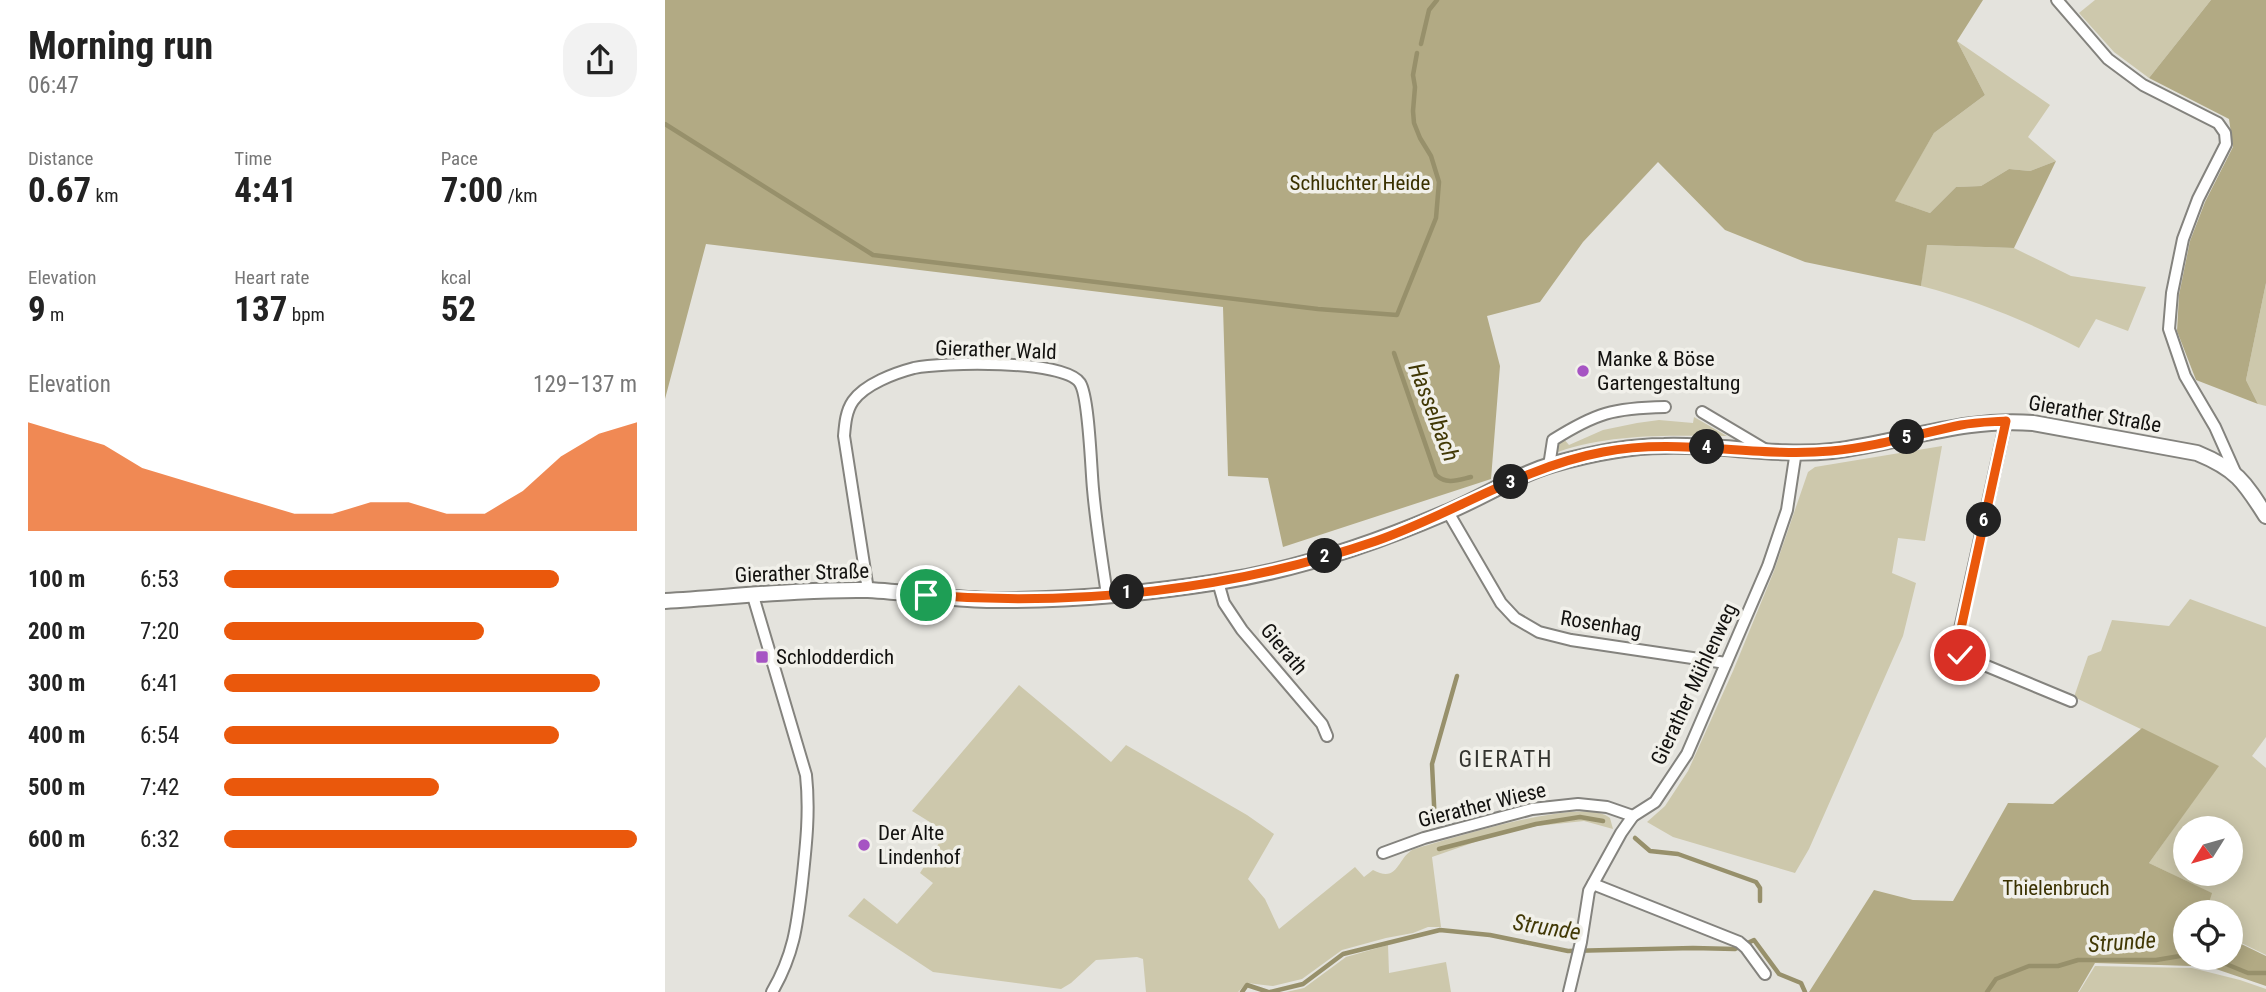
<!DOCTYPE html>
<html lang="en">
<head>
<meta charset="utf-8">
<style>
	body { margin:0; font-family:"Roboto Condensed",sans-serif; background:#f2f2f2; color:#222; height:100vh; display:flex; flex-direction:column; font-size:26px; white-space:nowrap }
	* { box-sizing:border-box; margin:0 }
	p { font-size:23px; color:#767676 }
	.icon { flex:none; width:38px; height:38px; fill:none; stroke:currentColor; stroke-width:2; stroke-linecap:round; stroke-linejoin:round }
	.map { position:relative; flex:1; overflow:hidden }
	.drawer { display:flex; flex-direction:column; background:#fff; width:665px }
	.drawer>* { flex:none }
	.needle { width:46px; rotate:233deg }
	.controls { position:absolute; left:1508px; top:816px; display:grid; gap:14px }
	.controls a { display:grid; place-items:center; width:70px; height:70px; border-radius:50%; background:#fff; box-shadow:0 4px 18px #0003; font-size:35px }
	.pin { position:absolute; display:grid; place-items:center; width:60px; height:60px; color:#fff; margin:-30px; border:4px solid #fff; border-radius:50%; box-shadow:0 2px 7px #0007 }
	.km { position:absolute; width:35px; height:35px; margin:-18px; border-radius:50%; background:#222; color:#fff; font-size:19px; line-height:35px; text-align:center }
	.round { display:grid; place-items:center; flex:none; width:74px; height:74px; border-radius:28px; background:#f2f2f2 }
	.headline { display:flex; align-items:center; justify-content:space-between; height:119px; padding:0 28px }
	h1 { font-size:38px; font-weight:700; line-height:52px }
	.metrics { display:grid; grid-template-columns:repeat(3,1fr); gap:10px; height:119px; padding:7px 28px }
	.metrics div { display:grid; align-content:center }
	.metrics b { font-size:35px; font-weight:700 }
	.metrics small { font-size:19px; font-weight:400 }
	.metrics p { font-size:19px }
	.chart { height:196px; padding:14px 28px }
	.chart p { display:flex; justify-content:space-between }
	.chart svg { width:100%; height:126px; margin-top:7px; fill:#ea580c; opacity:.7 }
	ul { padding:0 28px; list-style:none; font-size:23px }
	li { display:grid; grid-template-columns:112px 84px 1fr; align-items:center; height:52px }
	li i { height:18px; border-radius:9px; background:#ea580c }
	main { display:flex; flex:1; min-height:0 }
	.map>svg:first-child { display:block }
	.green { fill:#cdc8ac; fill-rule:evenodd }
	.forest { fill:#b2aa84 }
	.lines { fill:none; stroke-linecap:round; stroke-linejoin:round }
	.stream { stroke:#97906b; stroke-width:4.5 }
	.minor-casing { stroke:#84837e; stroke-width:14 }
	.tertiary-casing { stroke:#84837e; stroke-width:18 }
	.minor { stroke:#fff; stroke-width:10 }
	.tertiary { stroke:#fff; stroke-width:14 }
	.route-casing { stroke:#fff; stroke-width:14 }
	.route { stroke:#ea580c; stroke-width:9 }
	.poi-dot { fill:#a654c3; stroke:#f1f0ea; stroke-width:2.5 }
	.labels { text-anchor:middle; stroke-width:7; stroke-linejoin:round; paint-order:stroke }
	.park-label { font-size:21px; fill:#3a3100; stroke:#f1f0ea }
	.street-label { font-size:21px; fill:#12110f; stroke:#f1f0ea }
	.poi-label { font-size:21px; fill:#12110f; stroke:#f1f0ea; text-anchor:start }
	.water-label { font-size:23px; font-style:italic; fill:#413805; stroke:#f1f0ea }
	.neighbourhood-label { font-size:23px; letter-spacing:2px; fill:#353530; stroke:#f1f0ea }
</style>
</head>
<body>
<main>
<section class="drawer">
<div class="headline"><div><h1>Morning run</h1><p>06:47</p></div><a class="round"><svg class="icon" aria-label="share" viewBox="0 0 24 24"><path d="M12 15V3M7 8l5-5 5 5M5 13v7h14v-7"/></svg></a></div>
<div class="metrics">
<div><p>Distance</p><b>0.67<small> km</small></b></div>
<div><p>Time</p><b>4:41</b></div>
<div><p>Pace</p><b>7:00<small> /km</small></b></div>
</div>
<div class="metrics">
<div><p>Elevation</p><b>9<small> m</small></b></div>
<div><p>Heart rate</p><b>137<small> bpm</small></b></div>
<div><p>kcal</p><b>52</b></div>
</div>
<div class="chart"><p><span>Elevation</span>129–137 m</p>
<svg viewBox="0 0 160 44" preserveAspectRatio="none"><path d="M0 44V6L10 10L20 14L30 22L40 26L50 30L60 34L70 38L80 38L90 34L100 34L110 38L120 38L130 30L140 18L150 10L160 6V44z"/></svg>
</div>
<ul>
<li><b>100 m</b>6:53<i style="width:81%"></i></li>
<li><b>200 m</b>7:20<i style="width:63%"></i></li>
<li><b>300 m</b>6:41<i style="width:91%"></i></li>
<li><b>400 m</b>6:54<i style="width:81%"></i></li>
<li><b>500 m</b>7:42<i style="width:52%"></i></li>
<li><b>600 m</b>6:32<i style="width:100%"></i></li>
</ul>
</section>
<div class="map">
<svg width="1601" height="992" viewBox="0 0 1601 992">
	<rect width="100%" height="100%" fill="#e4e3dd"/>
	<g class="green">
		<path d="M1430,0h116l-62,78 -35,-26 -35,-39z"/>
		<path d="M1292,41l93,64 -22,32 28,24 -26,10 -21,-2 -28,17 -25,1 -26,26 -36,-12 40,-68 51,-38z"/>
		<path d="M1261,245l88,3 57,28 75,11 -18,44 -32,-12 -17,29c-53,-27 -101,-47 -158,-62z"/>
		<path d="M1601,283v123l-8,-2 -12,-24z"/>
		<path d="M1029,417l33,19c-57,0 -114,-3 -169,16l-2,-4 1,-7 6,-3 6,7 34,-15 34,-7 22,-3 34,3z"/>
		<path d="M1277,446l-17,95 -27,-3 -6,35 24,10 -13,53 -94,213 -14,24 -122,-36 -26,-15 18,-16 23,-35 45,-100 41,-100 34,-99 7,-5z"/>
		<path d="M1525,599l76,28v110l-14,19 14,12v187l-35,-17v-26h-25l5,-19 -62,-30 69,-97 -144,-69 14,-41 13,-5 11,-31 57,6zM1521,828h45v45h-45z"/>
		<path d="M354,685l92,77 15,-17 121,70 27,19 -26,45 17,20 14,30 76,-62 9,10 9,-7c26,14 24,-13 41,-21 34,-9 170,-54 196,-31l3,11 -29,-8 -47,5 -39,8 -66,23 9,70h-13l-15,6 -27,5 -44,12 -40,29 -29,7 -26,-3 -9,9h-92l-3,-33 -6,-2 -41,3 -25,23 -10,6 -128,-17 -85,-56 16,-18 33,26 36,-41 -13,-10 26,-41 -34,-21z"/>
		<path d="M723,945l1,28 57,-11 5,30h-165l18,-4 42,-31z"/>
		<path d="M1430,966l97,2 48,12 26,9v3h-187z"/>
	</g>
	<g class="forest">
		<path d="M0,0h1318l-26,41 28,54 -51,38 -39,68 35,12 26,-26 25,-1 28,-17 21,2 26,-10 -42,87 -87,-3 -6,41 -116,-24 -80,-32 -67,-68 -75,80 -43,60 -53,14 13,50 -9,113 -208,68 -15,-69 -40,-2 -5,-169 -517,-63 -41,155z"/>
		<path d="M1546,0h55v283l-20,97 12,24 -62,-24 -19,-49 2,-36 11,-54 15,-39 28,-55 -4,-28 -80,-41z"/>
		<path d="M1477,728l77,38 -70,97 63,30 -6,19h-20v45h7l-2,9 -96,-3 -17,29h-269l65,-102 39,10 40,1 55,-98 45,1z"/>
		<path d="M1566,939l35,17v30l-53,-18 -20,-3 2,-8h36z"/>
	</g>
	<g class="lines">
		<g class="stream">
			<path d="M756,44l8,-34 8,-10"/>
			<path d="M0,124l208,131 445,54 79,6 39,-97 3,-36 -8,-26 -11,-18 -6,-15 -1,-12 2,-24 -2,-12 4,-22"/>
			<path d="M729,353l42,122c11,10 22,5 35,2"/>
			<path d="M770,824l-3,-60 25,-88"/>
			<path d="M970,838l15,13 28,3 78,28 4,6v13"/>
			<path d="M774,849l97,-25 44,-7 23,4"/>
			<path d="M1544,957l39,16h18"/>
			<path d="M577,992l5,-7 21,7"/>
			<path d="M605,992l33,-8 40,-30 97,-24 50,5 78,16 125,-3 42,1 19,-9 25,34 22,9 4,9"/>
			<path d="M1322,992l9,-13 33,-13h29l20,-6h78l30,-5"/>
		</g>
		<defs>
			<g id="minor">
				<path d="M1392,0l51,59 35,26 75,38 7,10 1,11 -28,55 -15,40 -11,54 -3,36 16,47 30,51 21,47"/>
				<path d="M1037,412l64,38"/>
				<path d="M1341,421l-50,226 4,8 111,46"/>
				<path d="M884,466l4,-26c43,-27 60,-32 112,-33"/>
				<path d="M783,512l53,91 14,15 24,14 32,8 155,23"/>
				<path d="M553,582l6,21 18,27 80,94 5,12"/>
				<path d="M203,590l-24,-154c1,-12 2,-25 9,-35 12,-17 42,-28 61,-33 27,-6 150,-9 166,15 9,14 11,86 13,106 3,35 9,71 14,106"/>
				<path d="M88,596l53,179c4,37 0,71 -4,108 -5,43 -8,71 -30,109"/>
				<path d="M718,853l41,-15 108,-29 46,-5 29,3 26,9"/>
				<path d="M928,884l146,58 7,6 19,26"/>
				<path d="M904,992l12,-50 8,-51 32,-58 12,-17 22,-14 32,-48 81,-188 19,-56 9,-59"/>
			</g>
			<path id="tertiary" d="M0,601c67,-4 136,-12 203,-11 40,2 79,9 119,10 76,1 155,-6 231,-18 77,-12 155,-38 227,-69 37,-15 71,-38 109,-49 36,-10 73,-18 110,-18 56,-2 113,11 168,5 68,-8 132,-34 201,-28l164,30c39,16 47,28 69,63"/>
		</defs>
		<use href="#minor" class="minor-casing"/>
		<use href="#tertiary" class="tertiary-casing"/>
		<use href="#minor" class="minor"/>
		<use href="#tertiary" class="tertiary"/>
	</g>
	<g class="lines">
		<defs>
			<path id="route" d="M261,595c150,12 308,-5 450,-54 77,-27 146,-74 227,-89 75,-15 152,6 228,-1 44,-4 87,-17 130,-26 15,-3 30,-3 45,-4l-49,226 3,8"/>
		</defs>
		<use href="#route" class="route-casing"/>
		<use href="#route" class="route"/>
	</g>
	<g class="poi-dot">
		<circle cx="918" cy="371" r="7"/>
		<rect x="90" y="650" width="14" height="14" rx="3.5"/>
		<circle cx="199" cy="845" r="7"/>
	</g>
	<g class="labels">
		<g class="park-label">
			<text x="695" y="190">Schluchter Heide</text>
			<text x="1391" y="895">Thielenbruch</text>
		</g>
		<g class="street-label">
			<text transform="translate(331 350) rotate(2)" y="7">Gierather Wald</text>
			<text transform="translate(1430 414) rotate(10)" y="7">Gierather Straße</text>
			<text transform="translate(137 573) rotate(-2)" y="7">Gierather Straße</text>
			<text transform="translate(936 624) rotate(9)" y="7">Rosenhag</text>
			<text transform="translate(619 649) rotate(50)" y="7">Gierath</text>
			<text transform="translate(1029 684) rotate(-65)" y="7">Gierather Mühlenweg</text>
			<text transform="translate(817 805) rotate(-14)" y="7">Gierather Wiese</text>
		</g>
		<g class="poi-label">
			<text x="932" y="366">Manke &amp; Böse<tspan x="932" dy="24">Gartengestaltung</tspan></text>
			<text x="111" y="664">Schlodderdich</text>
			<text x="213" y="840">Der Alte<tspan x="213" dy="24">Lindenhof</tspan></text>
		</g>
		<g class="water-label">
			<text transform="translate(769 412) rotate(69)" y="8">Hasselbach</text>
			<text transform="translate(882 927) rotate(9)" y="8">Strunde</text>
			<text transform="translate(1457 942) rotate(-4)" y="8">Strunde</text>
		</g>
		<g class="neighbourhood-label">
			<text x="841" y="767">GIERATH</text>
		</g>
	</g>
</svg>
<div class="controls">
<a><svg class="needle" viewBox="-14 -14 28 28"><path d="M0-13l5 13h-10z" fill="#e53935"/><path d="M0 13l5-13h-10z" fill="#767676"/></svg></a>
<a><svg class="icon" aria-label="locate" viewBox="0 0 24 24"><circle cx="12" cy="12" r="6"/><path d="M12 2v4M12 18v4M2 12h4M18 12h4"/></svg></a>
</div>
<div class="pin" style="left:261px;top:595px;background:#1e9e55"><svg class="icon" aria-label="arrive" viewBox="0 0 24 24"><path d="M6 21V4h12l-3 4 3 4H6"/></svg></div>
<div class="pin" style="left:1295px;top:655px;background:#d93025"><svg class="icon" aria-label="check" viewBox="0 0 24 24"><path d="M5 12l5 5 9-10"/></svg></div>
<b class="km" style="left:462px;top:592px">1</b>
<b class="km" style="left:660px;top:556px">2</b>
<b class="km" style="left:846px;top:482px">3</b>
<b class="km" style="left:1042px;top:447px">4</b>
<b class="km" style="left:1242px;top:437px">5</b>
<b class="km" style="left:1319px;top:520px">6</b>
</div>
</main>
</body>
</html>
